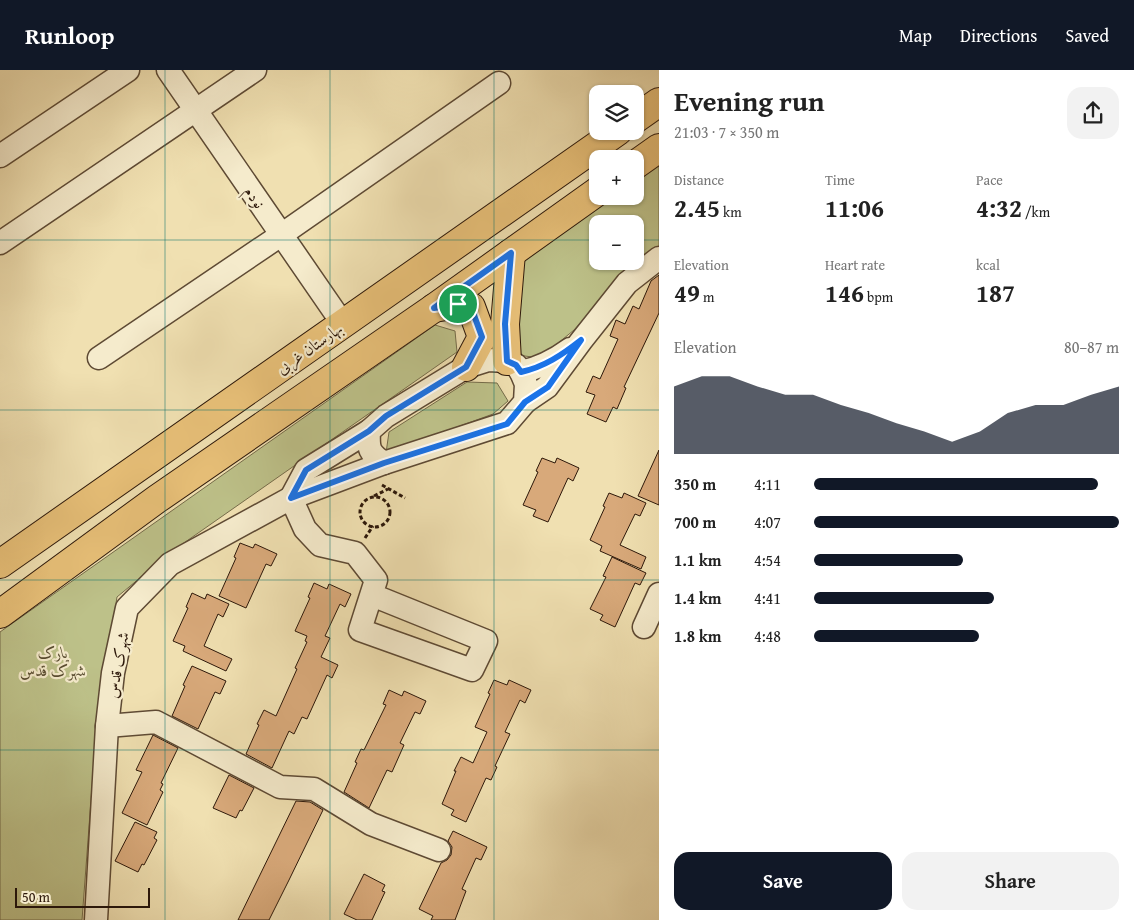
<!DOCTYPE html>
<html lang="en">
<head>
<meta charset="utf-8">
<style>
	body { margin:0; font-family:"Gentium Book Plus",Amiri,serif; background:#f2f2f2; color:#222; height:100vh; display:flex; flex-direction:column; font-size:19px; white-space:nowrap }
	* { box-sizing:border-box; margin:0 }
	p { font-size:16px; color:#767676 }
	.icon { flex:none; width:28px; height:28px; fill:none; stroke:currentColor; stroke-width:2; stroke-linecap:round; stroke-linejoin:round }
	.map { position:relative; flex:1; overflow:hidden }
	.side { display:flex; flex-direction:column; background:#fff; width:475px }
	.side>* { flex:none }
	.fabs { position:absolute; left:589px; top:15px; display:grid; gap:10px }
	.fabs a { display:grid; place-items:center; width:55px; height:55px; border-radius:10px; background:#fff; box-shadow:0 1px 4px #0004; font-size:25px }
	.scale { position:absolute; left:15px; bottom:12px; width:135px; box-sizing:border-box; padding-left:5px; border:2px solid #2d180a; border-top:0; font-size:14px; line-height:18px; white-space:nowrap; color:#2d180a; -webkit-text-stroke:4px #f5ebcc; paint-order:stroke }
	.pin { position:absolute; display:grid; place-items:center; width:42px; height:42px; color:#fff; margin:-21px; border:2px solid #fff; border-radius:50%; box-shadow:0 1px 5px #0007 }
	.round { display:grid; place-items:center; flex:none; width:52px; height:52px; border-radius:15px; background:#f2f2f2 }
	.overview { display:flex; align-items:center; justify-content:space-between; height:85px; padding:0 15px }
	h1 { font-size:28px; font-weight:700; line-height:38px }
	.stats { display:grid; grid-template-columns:repeat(3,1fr); gap:8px; height:85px; padding:5px 15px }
	.stats div { display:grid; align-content:center }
	.stats b { font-size:25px; font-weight:700 }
	.stats small { font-size:14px; font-weight:400 }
	.stats p { font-size:14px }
	.chart { height:140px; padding:10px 15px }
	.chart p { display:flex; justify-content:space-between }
	.chart svg { width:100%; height:90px; margin-top:5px; fill:#111827; opacity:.7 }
	.cta { display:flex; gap:10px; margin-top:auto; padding:10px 15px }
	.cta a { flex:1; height:58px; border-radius:15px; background:#111827; color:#fff; font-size:20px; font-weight:700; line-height:58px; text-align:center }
	.cta a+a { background:#f2f2f2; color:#222 }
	ul { padding:0 15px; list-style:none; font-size:16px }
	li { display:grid; grid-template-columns:80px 60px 1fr; align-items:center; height:38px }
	li i { height:12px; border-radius:6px; background:#111827 }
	header { display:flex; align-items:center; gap:30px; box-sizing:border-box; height:70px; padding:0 25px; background:#111827; color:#fff }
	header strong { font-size:24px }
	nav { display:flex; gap:28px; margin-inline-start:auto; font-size:18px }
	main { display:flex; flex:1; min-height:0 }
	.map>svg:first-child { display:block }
	.green { fill:#bdc189; stroke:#756c4a; fill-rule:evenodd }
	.building { fill:#d8a97a; stroke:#2d180a }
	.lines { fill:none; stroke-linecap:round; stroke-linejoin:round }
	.minor-casing { stroke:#5e4a34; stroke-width:25 }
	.major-casing { stroke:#2d180a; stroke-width:30 }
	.path { stroke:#2d180a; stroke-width:3; stroke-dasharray:4 2.5; stroke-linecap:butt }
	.minor { stroke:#f5ebcc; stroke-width:22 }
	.major { stroke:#e8c078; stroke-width:28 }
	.route-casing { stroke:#fff; stroke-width:10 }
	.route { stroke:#1a73e8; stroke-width:6 }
	.grid { fill:none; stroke:#0f766e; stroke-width:1; stroke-opacity:0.55 }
	.labels { text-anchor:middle; stroke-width:4.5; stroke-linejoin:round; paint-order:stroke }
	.street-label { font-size:16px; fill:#2d180a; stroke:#f5ebcc }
	.park-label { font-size:16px; font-style:italic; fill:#584b30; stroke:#f5ebcc }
</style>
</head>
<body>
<header>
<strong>Runloop</strong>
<nav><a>Map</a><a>Directions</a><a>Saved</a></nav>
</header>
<main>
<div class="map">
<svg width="659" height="850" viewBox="0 0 659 850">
	<rect width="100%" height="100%" fill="#f0e0b1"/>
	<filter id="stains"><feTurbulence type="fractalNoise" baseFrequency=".004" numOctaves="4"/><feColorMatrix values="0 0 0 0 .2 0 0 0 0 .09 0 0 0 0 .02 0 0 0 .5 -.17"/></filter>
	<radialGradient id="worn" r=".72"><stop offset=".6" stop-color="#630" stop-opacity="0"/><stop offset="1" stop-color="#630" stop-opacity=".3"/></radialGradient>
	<g class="green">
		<path d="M659,92v88l-37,27 -48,53 -34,28 -23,-3 2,-99 89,-60h27v-18zM598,154h37v37h-37z"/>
		<path d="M435,255l20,6 2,21 -286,200 -54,45 -20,123 -15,200h-82v-288z"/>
		<path d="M467,312l30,1 11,18 -15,13 -107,39 3,-21z"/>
	</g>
	<g class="building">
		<path d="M659,205v38l-35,74 2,1 -9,21 -4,-2 -7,15 -19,-8 8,-19 -9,-3 7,-16 7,3 18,-40 -8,-3 6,-16 9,4 8,-18 6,3 12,-28z"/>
		<path d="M659,380v55l-21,-9z"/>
		<path d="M542,388l13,5 2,-5 22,10 -6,13 -5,-3 -20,44 -15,-6 3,-6 -13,-5 15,-33 -2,-1z"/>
		<path d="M609,423l13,5 2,-5 22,10 -6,13 -5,-2 -15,31 26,12 -5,12 -41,-18 2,-5 -12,-6 15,-33 -2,-1z"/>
		<path d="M240,473l13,5 2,-4 22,10 -6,12 -5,-2 -20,44 -27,-12 17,-38 -2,-1z"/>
		<path d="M612,487l34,16 -6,12 -5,-2 -20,44 -15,-7 3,-5 -13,-6 16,-32 -3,-1z"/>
		<path d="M314,513l13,6 2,-5 22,10 -6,13 -5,-3 -15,32 5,2 -9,19 17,8 -6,13 -5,-3 -20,44 -5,-2 -8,17 -5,-3 -17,37 -26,-14 13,-29 -2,-1 7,-14 12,6 21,-47 -2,-1 12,-26 -2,-1 2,-5 -12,-5 15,-33 -2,-1z"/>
		<path d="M192,523l13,6 2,-5 22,10 -6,13 -5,-3 -14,32 28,13 -6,12 -43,-20 2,-5 -12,-5 15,-33 -2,-1z"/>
		<path d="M192,596l34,15 -6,13 -5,-2 -17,37 -26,-13 13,-30 -2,-1z"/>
		<path d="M494,610l13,5 2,-5 22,10 -6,13 -5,-3 -15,32 5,2 -15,32 2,1 -6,13 -5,-2 -20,44 -15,-7 3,-5 -12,-6 14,-33h-2l7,-14 12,6 14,-31 -12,-5 15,-33 -2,-1z"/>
		<path d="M389,620l13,6 2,-5 22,10 -6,13 -5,-2 -15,31 4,2 -12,27 -5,-2 -18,38 -25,-16 13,-29 -2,-1 6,-13 3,1 22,-45 -3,-1z"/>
		<path d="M153,665l25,13 -17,35 2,1 -3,6 3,2 -16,33 -25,-12 20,-41 -6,-2z"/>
		<path d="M229,705l25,13 -12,23 -2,-1 -4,8 -23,-10z"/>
		<path d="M296,731l14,1 13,8 -34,70 -20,40h-31z"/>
		<path d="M135,752l22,10 -3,6 3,2 -13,25 -2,-1 -4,8 -23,-11z"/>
		<path d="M453,761l34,16 -6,13 -5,-2 -14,31 4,2 -11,29h-24l2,-4 -14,-7 22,-46 6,-3 4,-5 1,-8 -4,-6z"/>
		<path d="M364,804l21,11 -3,6 3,1 -13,28h-15l-13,-6z"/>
	</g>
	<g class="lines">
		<defs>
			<g id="minor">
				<path d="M168,0l175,254"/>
				<path d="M0,86l128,-86"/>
				<path d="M0,173l255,-173"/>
				<path d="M99,288l182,-123 218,-152"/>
				<path d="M488,290l19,1 9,4 5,7 5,12 -1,18 -18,21 -123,40c-15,-10 -16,-14 -15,-32l17,-15 80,-49z"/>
				<path d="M521,302c18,-4 34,-12 49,-23"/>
				<path d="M525,332l22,-15 34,-46 46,-58 32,-25"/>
				<path d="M291,428l14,31 15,16 35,8 21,27 -16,50 112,40 14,-29 -114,-46"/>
				<path d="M291,428l15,-28 63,-39"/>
				<path d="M644,557l15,-33"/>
				<path d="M107,656l49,-4 124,65 34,2 57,35 68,26"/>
				<path d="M96,850l11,-194 6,-53 14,-65 43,-44 121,-66 93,-35"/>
			</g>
			<g id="major">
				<path d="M635,49l24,-17"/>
				<path d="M635,95l24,-17"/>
				<path d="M434,238l24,-4 13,3 11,30 -16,30"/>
				<path d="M507,291l-2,-37 6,-71"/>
				<path d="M0,494l618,-433"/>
				<path d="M0,544l157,-115 277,-191 164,-117"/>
			</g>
		</defs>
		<use href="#minor" class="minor-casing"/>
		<use href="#major" class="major-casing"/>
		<g class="path">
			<path d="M382,415l23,13"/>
			<path d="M374,426l14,-7"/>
			<circle cx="375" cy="442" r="15"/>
			<path d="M365,468l8,-12"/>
		</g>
		<use href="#minor" class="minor"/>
		<use href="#major" class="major"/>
	</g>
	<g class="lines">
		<defs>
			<path id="route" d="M511,183l-6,71 2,37 9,4 5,7c23,-5 41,-17 60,-32l-33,47 -23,15 -18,22 -123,39 -93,35 15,-28 63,-39 17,-15 80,-49 16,-30 -11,-30 -13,-3 -24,4z"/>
		</defs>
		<use href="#route" class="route-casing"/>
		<use href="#route" class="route"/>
	</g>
	<path class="grid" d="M165,0v850M330,0v850M494,0v850M0,170h598M635,170h24M0,340h659M0,510h659M0,680h659"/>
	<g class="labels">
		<g class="street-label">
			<text transform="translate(255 127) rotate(55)" y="6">نودم</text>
			<text transform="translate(309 278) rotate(-35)" y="6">بهارستان غربی</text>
			<text transform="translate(117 595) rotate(-80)" y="6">شهرک قدس</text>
		</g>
		<g class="park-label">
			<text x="53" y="588">پارک<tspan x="53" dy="18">شهرک قدس</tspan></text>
		</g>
	</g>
	<rect width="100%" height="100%" filter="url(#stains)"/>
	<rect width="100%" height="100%" fill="url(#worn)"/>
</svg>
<div class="fabs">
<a><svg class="icon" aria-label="layers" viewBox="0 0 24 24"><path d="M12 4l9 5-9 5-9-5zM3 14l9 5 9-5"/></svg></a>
<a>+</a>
<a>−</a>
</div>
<div class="scale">50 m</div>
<div class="pin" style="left:458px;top:234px;background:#1e9e55"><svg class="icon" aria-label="arrive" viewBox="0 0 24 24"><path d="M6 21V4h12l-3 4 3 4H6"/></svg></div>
</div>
<section class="side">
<div class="overview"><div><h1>Evening run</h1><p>21:03 · 7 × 350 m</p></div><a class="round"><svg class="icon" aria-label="share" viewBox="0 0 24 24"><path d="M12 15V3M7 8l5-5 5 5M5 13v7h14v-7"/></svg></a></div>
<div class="stats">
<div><p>Distance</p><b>2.45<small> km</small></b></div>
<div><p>Time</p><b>11:06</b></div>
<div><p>Pace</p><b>4:32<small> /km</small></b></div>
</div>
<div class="stats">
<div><p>Elevation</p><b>49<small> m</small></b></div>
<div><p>Heart rate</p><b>146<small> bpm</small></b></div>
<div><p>kcal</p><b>187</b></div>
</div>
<div class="chart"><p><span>Elevation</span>80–87 m</p>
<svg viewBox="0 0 160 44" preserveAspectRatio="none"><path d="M0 44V11L10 6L20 6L30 11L40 15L50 15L60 20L70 24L80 29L90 33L100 38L110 33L120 24L130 20L140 20L150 15L160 11V44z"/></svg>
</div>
<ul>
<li><b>350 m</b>4:11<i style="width:93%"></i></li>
<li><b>700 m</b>4:07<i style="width:100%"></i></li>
<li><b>1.1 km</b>4:54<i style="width:49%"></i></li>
<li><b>1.4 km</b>4:41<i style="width:59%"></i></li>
<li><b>1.8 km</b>4:48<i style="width:54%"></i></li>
</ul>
<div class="cta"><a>Save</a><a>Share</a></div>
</section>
</main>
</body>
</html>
